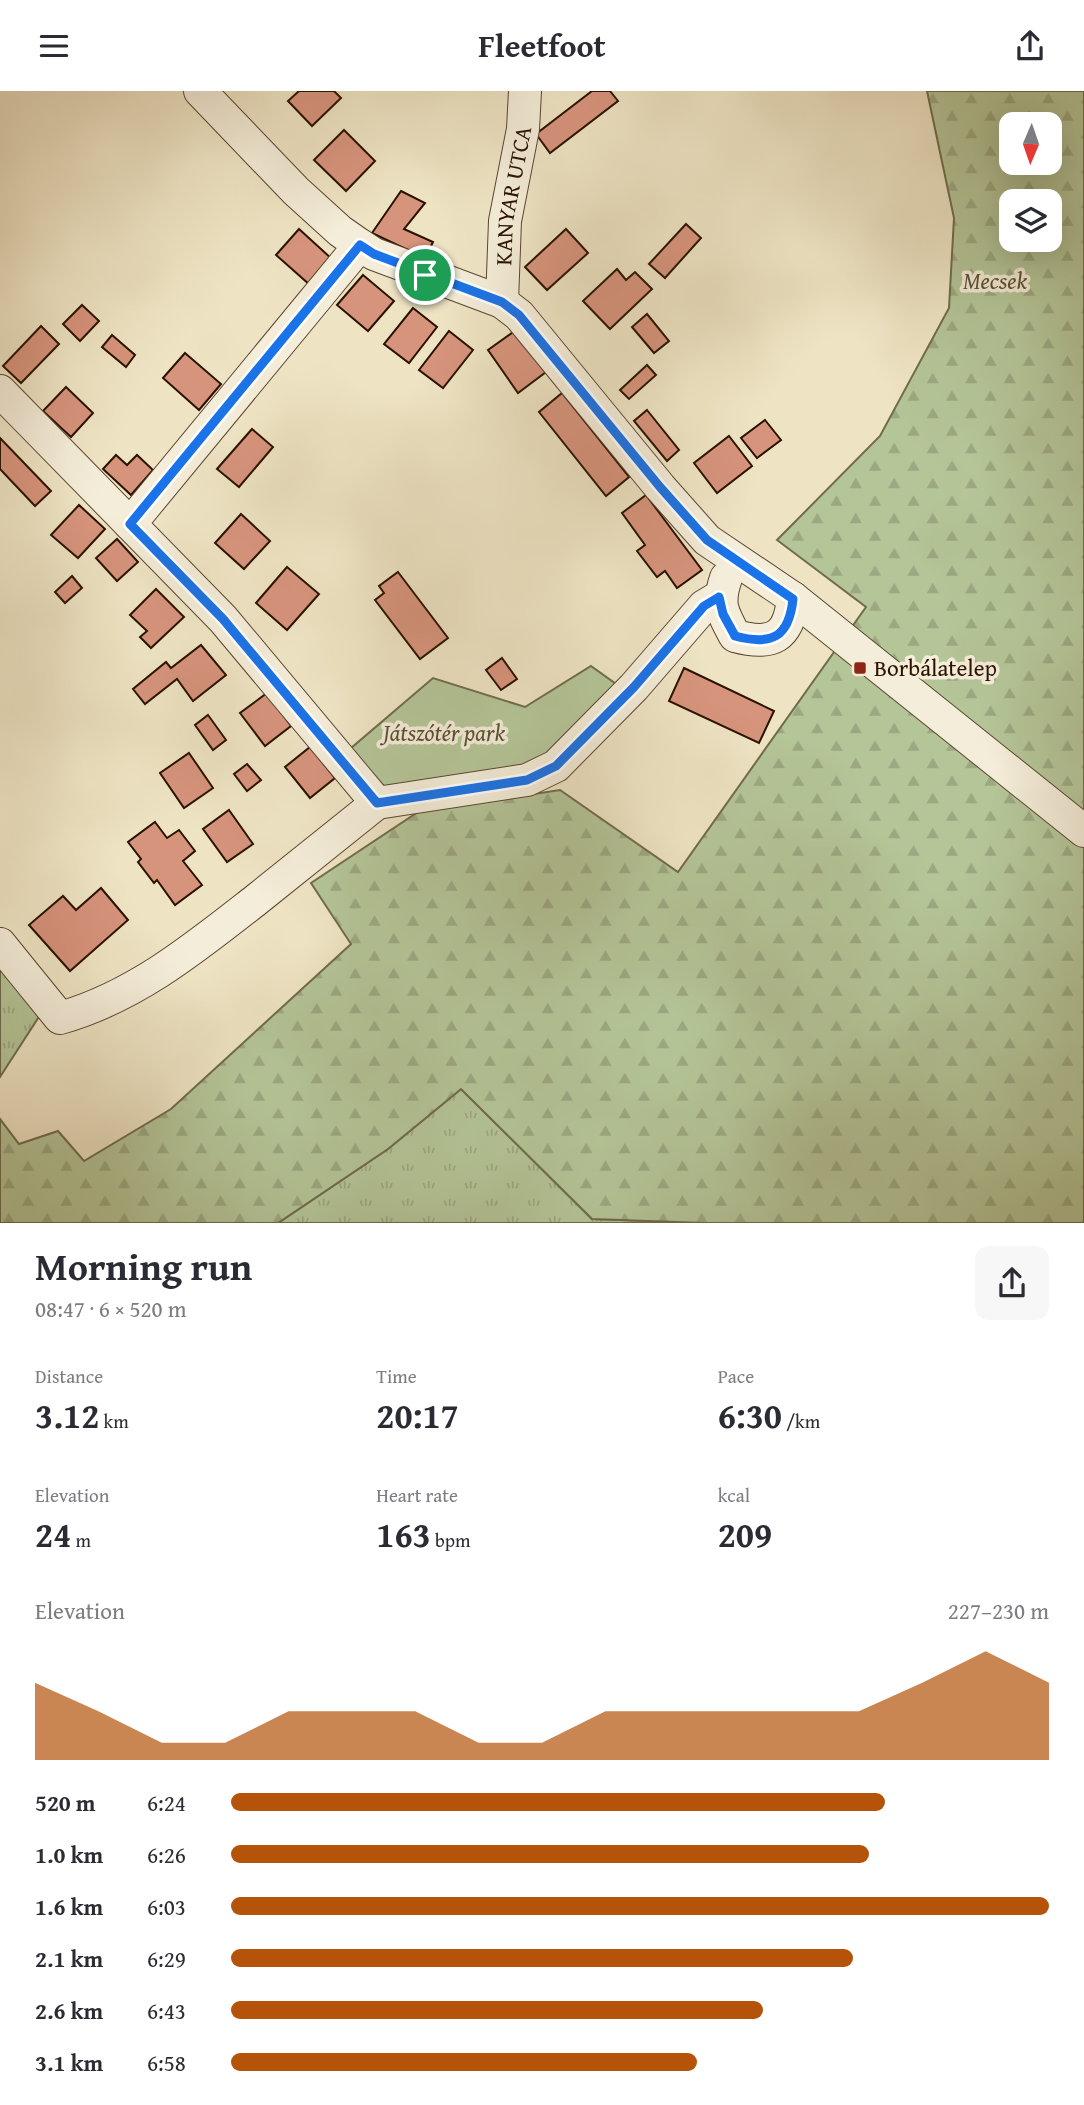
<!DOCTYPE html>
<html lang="en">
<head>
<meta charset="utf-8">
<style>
	body { margin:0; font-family:"Gentium Book Plus",serif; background:#f7f7f7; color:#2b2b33; height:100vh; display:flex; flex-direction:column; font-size:26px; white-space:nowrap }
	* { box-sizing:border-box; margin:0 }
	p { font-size:23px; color:#7c7c81 }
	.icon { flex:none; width:38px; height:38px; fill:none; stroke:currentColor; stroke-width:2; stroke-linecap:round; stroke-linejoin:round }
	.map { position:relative; height:1132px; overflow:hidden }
	.drawer { display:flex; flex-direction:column; background:#fff; flex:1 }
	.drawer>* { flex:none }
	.needle { width:46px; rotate:182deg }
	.fabs { position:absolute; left:999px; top:21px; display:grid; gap:14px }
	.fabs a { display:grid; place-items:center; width:63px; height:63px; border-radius:14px; background:#fff; box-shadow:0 7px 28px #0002; font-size:35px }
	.pin { position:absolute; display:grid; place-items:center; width:60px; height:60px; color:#fff; margin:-30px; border:4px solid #fff; border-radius:50%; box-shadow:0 2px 7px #0007 }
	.round { display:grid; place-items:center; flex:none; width:74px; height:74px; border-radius:14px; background:#f7f7f7 }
	.summary { display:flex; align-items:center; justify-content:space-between; height:119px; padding:0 35px }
	h1 { font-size:38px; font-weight:800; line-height:52px }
	.stats { display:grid; grid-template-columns:repeat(3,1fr); gap:10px; height:119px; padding:7px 35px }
	.stats div { display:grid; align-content:center }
	.stats b { font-size:35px; font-weight:800 }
	.stats small { font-size:19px; font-weight:400 }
	.stats p { font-size:19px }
	.chart { height:196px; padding:14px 35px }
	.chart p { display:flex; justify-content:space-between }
	.chart svg { width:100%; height:126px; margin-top:7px; fill:#b45309; opacity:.7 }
	ul { padding:0 35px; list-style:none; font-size:23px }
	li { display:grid; grid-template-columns:112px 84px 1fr; align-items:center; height:52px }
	li i { height:18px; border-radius:9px; background:#b45309 }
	header { display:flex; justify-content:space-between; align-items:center; height:91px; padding:0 35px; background:#fff; font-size:32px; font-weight:800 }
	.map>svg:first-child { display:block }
	.grass { fill:url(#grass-tufts); stroke:#6f6c4c; stroke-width:2 }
	.forest { fill:url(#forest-firs); stroke:#6f6c4c; stroke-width:2; fill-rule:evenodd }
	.green { fill:#b4c598; stroke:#6f6c4c; stroke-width:2 }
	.building { fill:#d7947d; stroke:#2a1200; stroke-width:2 }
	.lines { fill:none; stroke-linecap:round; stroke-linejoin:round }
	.minor-casing { stroke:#5b4631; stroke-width:34 }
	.minor { stroke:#f4edd9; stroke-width:32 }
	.route-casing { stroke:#fff; stroke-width:14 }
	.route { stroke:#1a73e8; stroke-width:9 }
	.poi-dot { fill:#8f2418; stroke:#f4edd9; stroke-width:2.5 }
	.labels { text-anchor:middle; stroke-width:7; stroke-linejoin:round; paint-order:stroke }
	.street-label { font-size:23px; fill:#2a1200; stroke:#f4edd9 }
	.park-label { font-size:23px; font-style:italic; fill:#5a5135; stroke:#f4edd9 }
	.poi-label { font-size:23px; fill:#2a1200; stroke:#f4edd9; text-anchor:start }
</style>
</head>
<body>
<header><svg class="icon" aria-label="menu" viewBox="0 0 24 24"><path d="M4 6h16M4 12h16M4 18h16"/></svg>Fleetfoot<svg class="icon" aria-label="share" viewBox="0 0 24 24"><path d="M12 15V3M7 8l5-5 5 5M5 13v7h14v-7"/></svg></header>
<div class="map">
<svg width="1084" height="1132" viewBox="0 0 1084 1132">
	<defs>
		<pattern id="grass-tufts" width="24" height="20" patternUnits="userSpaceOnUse" patternTransform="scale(1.75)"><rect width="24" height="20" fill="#b4c598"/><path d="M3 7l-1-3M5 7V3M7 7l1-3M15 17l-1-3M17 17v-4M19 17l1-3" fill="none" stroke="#9ba881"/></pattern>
		<pattern id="forest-firs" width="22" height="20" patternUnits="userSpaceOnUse" patternTransform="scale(1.75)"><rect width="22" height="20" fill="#b4c598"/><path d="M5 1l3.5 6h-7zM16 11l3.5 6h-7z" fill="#9ba881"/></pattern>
	</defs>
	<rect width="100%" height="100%" fill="#eee4c4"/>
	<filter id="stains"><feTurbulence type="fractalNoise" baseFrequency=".00286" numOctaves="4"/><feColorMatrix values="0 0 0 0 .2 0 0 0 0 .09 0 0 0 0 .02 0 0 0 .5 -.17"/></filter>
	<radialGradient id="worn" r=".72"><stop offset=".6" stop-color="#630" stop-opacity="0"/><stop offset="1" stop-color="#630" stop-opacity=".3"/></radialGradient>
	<g class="grass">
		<path d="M0,871l42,50 -42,65z"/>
		<path d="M461,998l131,130 113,4h-427l110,-74z"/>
	</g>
	<path class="forest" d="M927,0h157v1132h-379l-113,-4 -131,-130 -73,60 -110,74h-278v-104l19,25 39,-13 26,30 87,-52 180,-165 -40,-61 107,-71 142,-22 118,82 188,-265 -89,-67 103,-104 69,-128 5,-90zM1012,33h38v39h-38zM1012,110h38v39h-38z"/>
	<path class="green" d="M591,575l25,18 -73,79 -158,30 -35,-44 83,-71 92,29z"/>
	<g class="building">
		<path d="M299,0h35l7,7 -29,28 -24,-25z"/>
		<path d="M592,0h18l8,10 -68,52 -14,-19z"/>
		<path d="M344,39l31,31 -29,30 -32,-31z"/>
		<path d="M401,100l24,12 -21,26 29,13 -8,16 -53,-25z"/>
		<path d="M686,133l15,14 -36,40 -16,-14z"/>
		<path d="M299,138l34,31 -23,25 -34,-30z"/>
		<path d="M566,138l22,24 -41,37 -22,-23z"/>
		<path d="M617,178l9,11 9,-8 17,17 -42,40 -27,-28z"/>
		<path d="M363,184l31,26 -26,30 -31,-26z"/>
		<path d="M82,214l17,16 -19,20 -17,-17z"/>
		<path d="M413,217l24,19 -28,36 -25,-19z"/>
		<path d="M647,223l22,27 -15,12 -22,-26z"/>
		<path d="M41,235l18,18 -38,39 -18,-17z"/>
		<path d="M516,239l30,42 -28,21 -30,-43z"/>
		<path d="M449,240l24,19 -30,38 -24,-18z"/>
		<path d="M112,244l23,20 -9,12 -24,-20z"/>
		<path d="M185,262l36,31 -22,26 -36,-32z"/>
		<path d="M647,274l9,10 -27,24 -9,-9z"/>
		<path d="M66,296l27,26 -22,24 -28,-26z"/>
		<path d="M562,302l67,84 -23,19 -67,-84z"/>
		<path d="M647,319l32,40 -12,11 -33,-40z"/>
		<path d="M765,329l16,20 -24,18 -16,-20z"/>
		<path d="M252,338l21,18 -34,40 -22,-18z"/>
		<path d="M729,345l23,30 -35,27 -23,-30z"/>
		<path d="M0,347l51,53 -16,15 -35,-37z"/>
		<path d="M116,364l11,10 10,-10 16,15 -22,25 -28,-26z"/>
		<path d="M646,404l56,75 -25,18 -12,-17 -8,6 -20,-26 8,-6 -23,-32z"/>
		<path d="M79,414l26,24 -27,29 -27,-23z"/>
		<path d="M241,423l29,27 -26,28 -29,-26z"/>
		<path d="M117,448l21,23 -21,19 -21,-23z"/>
		<path d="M287,476l32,27 -32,36 -31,-27z"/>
		<path d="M398,481l50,66 -28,21 -45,-59 9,-7 -5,-7z"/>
		<path d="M72,485l10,12 -17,15 -10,-11z"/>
		<path d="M156,498l28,28 -33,31 -11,-11 7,-6 -17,-16z"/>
		<path d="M201,554l25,30 -33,26 -16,-22 -32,25 -12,-15 33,-27 5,6z"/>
		<path d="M502,567l15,21 -16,11 -15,-20z"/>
		<path d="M684,577l90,43 -15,32 -90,-42z"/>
		<path d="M267,602l24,33 -26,20 -25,-33z"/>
		<path d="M208,624l18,25 -13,10 -18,-25z"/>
		<path d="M310,656l25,31 -25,20 -25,-31z"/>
		<path d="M189,662l24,35 -29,20 -24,-35z"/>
		<path d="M247,673l14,16 -14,11 -13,-17z"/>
		<path d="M229,719l24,34 -26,18 -24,-33z"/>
		<path d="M155,731l12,16 12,-8 16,21 -12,10 19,24 -27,20 -18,-25 -3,3 -16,-21 3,-3 -13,-17z"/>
		<path d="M101,797l27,32 -58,51 -41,-46 34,-29 13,14z"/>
	</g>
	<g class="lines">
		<defs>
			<g id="minor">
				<path d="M200,0l96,100 44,40 20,14 14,9 128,48 17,13 141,172 47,53 86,58 291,233"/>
				<path id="s1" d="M502,211l3,-81 18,-92 2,-38"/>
				<path d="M0,300l223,228 154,184 150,-23 29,-14 78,-79 70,-81 15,-9"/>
				<path d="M130,433l230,-279"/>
				<path d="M726,487c-9,26 -4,34 9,58 37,10 54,2 58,-38"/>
				<path d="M0,853l60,74c75,-21 136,-71 196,-118 40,-32 81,-65 121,-97"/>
			</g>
		</defs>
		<use href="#minor" class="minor-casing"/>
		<use href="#minor" class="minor"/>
	</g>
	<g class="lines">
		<defs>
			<path id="route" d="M360,154l14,9 128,48 17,13 141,172 47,53 86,59c-4,38 -21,47 -58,37l-12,-22 -4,-17 -15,9 -70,81 -78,79 -29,14 -150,23 -154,-184 -93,-95z"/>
		</defs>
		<use href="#route" class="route-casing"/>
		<use href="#route" class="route"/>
	</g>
	<rect class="poi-dot" x="853" y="570" width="14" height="14" rx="3.5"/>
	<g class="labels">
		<g class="street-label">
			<text dy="8" stroke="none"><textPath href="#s1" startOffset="107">KANYAR UTCA</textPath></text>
		</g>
		<g class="park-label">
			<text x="995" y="198">Mecsek</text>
			<text x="444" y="650">Játszótér park</text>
		</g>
		<g class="poi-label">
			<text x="874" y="585">Borbálatelep</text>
		</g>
	</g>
	<rect width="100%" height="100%" filter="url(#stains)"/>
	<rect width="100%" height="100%" fill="url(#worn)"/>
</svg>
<div class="fabs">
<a><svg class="needle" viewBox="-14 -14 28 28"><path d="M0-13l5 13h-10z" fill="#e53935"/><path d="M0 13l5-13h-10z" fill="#7c7c81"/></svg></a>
<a><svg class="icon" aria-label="layers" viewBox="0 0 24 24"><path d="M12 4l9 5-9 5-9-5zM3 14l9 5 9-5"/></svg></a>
</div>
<div class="pin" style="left:425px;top:184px;background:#1e9e55"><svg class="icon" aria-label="arrive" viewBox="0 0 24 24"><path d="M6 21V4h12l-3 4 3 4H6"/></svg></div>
</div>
<section class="drawer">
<div class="summary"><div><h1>Morning run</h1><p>08:47 · 6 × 520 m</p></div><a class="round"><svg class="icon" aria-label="share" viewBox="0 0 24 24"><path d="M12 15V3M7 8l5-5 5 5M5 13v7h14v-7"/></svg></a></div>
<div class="stats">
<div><p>Distance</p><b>3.12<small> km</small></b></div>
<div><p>Time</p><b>20:17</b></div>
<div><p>Pace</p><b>6:30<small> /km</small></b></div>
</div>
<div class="stats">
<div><p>Elevation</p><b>24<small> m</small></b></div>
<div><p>Heart rate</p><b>163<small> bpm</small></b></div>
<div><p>kcal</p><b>209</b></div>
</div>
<div class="chart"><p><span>Elevation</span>227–230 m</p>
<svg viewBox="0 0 160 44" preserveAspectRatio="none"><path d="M0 44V17L10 27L20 38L30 38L40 27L50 27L60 27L70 38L80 38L90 27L100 27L110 27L120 27L130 27L140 17L150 6L160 17V44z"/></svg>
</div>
<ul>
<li><b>520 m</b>6:24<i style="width:80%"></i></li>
<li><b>1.0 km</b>6:26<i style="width:78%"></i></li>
<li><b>1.6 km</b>6:03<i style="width:100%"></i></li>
<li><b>2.1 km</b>6:29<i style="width:76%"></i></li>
<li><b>2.6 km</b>6:43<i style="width:65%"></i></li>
<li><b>3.1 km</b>6:58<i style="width:57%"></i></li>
</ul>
</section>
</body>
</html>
